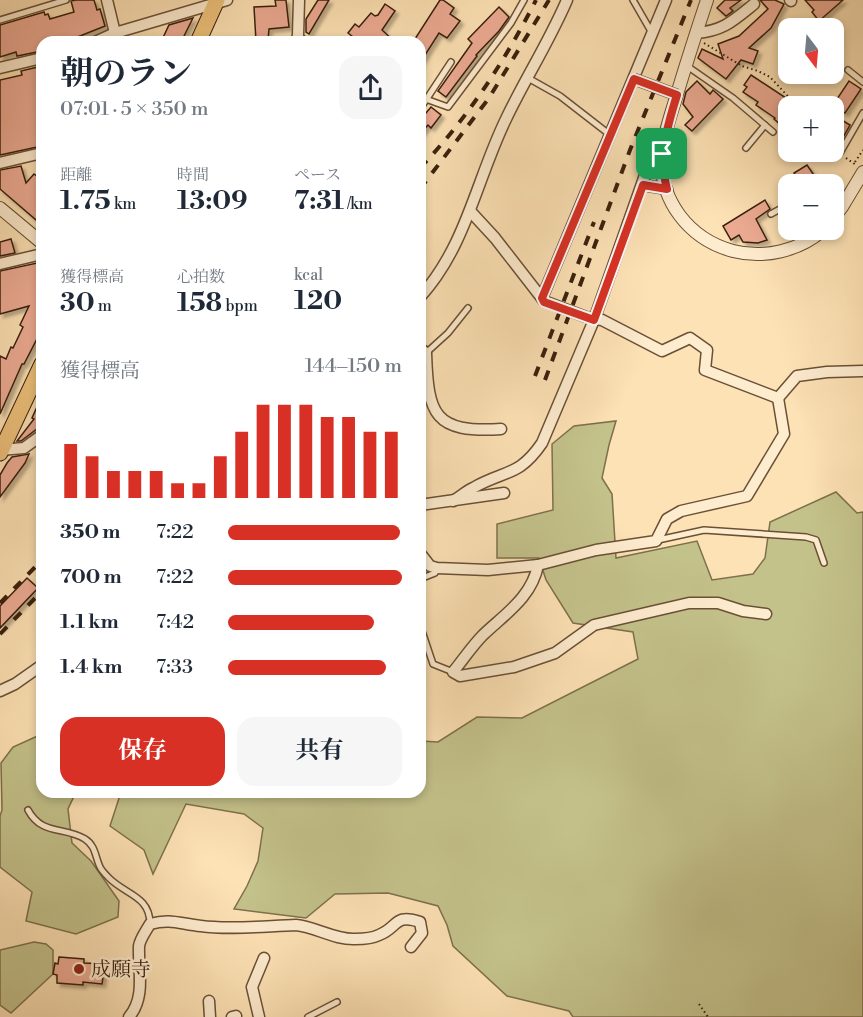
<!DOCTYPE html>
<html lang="ja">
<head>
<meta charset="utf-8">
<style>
	body { margin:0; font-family:"Libre Bodoni","Noto Serif JP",serif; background:#f6f6f7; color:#1f2937; height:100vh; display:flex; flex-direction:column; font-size:22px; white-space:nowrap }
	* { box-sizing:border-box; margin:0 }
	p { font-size:20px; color:#747a83 }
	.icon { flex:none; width:33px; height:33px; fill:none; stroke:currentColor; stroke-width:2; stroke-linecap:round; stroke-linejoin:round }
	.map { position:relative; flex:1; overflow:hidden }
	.side { position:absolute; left:36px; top:36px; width:390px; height:762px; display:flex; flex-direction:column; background:#fff; border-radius:18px; box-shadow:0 3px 9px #0003 }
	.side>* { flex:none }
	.needle { width:39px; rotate:164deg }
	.tools { position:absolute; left:778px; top:18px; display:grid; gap:12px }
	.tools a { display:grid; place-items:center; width:66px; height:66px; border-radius:12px; background:#fff; box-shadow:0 3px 9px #0003; font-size:30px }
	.pin { position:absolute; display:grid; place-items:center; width:51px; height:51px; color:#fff; margin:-26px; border-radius:12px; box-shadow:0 3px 9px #0006 }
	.round { display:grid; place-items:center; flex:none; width:63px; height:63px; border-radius:18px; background:#f6f6f7 }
	.summary { display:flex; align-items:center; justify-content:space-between; height:102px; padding:0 24px }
	h1 { font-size:33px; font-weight:700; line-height:45px }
	.figures { display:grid; grid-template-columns:repeat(3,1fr); gap:9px; height:102px; padding:6px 24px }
	.figures div { display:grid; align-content:center }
	.figures b { font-size:26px; font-weight:700 }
	.figures small { font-size:16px; font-weight:400 }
	.figures p { font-size:16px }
	.chart { height:168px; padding:12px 24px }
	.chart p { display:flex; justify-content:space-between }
	.chart svg { width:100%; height:108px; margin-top:6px; stroke:#d93025; stroke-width:6 }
	.cta { display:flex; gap:12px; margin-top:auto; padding:12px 24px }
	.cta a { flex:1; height:69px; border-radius:18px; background:#d93025; color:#fff; font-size:24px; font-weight:700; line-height:69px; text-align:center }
	.cta a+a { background:#f6f6f7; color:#1f2937 }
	ul { padding:0 24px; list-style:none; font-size:20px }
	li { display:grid; grid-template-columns:96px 72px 1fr; align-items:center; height:45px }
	li i { height:15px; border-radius:8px; background:#d93025 }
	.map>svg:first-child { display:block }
	.green { fill:#c4c28b; stroke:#7e704c; stroke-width:1.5 }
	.building { fill:#edab94; stroke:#391f0c; stroke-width:1.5; filter:url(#shadow) }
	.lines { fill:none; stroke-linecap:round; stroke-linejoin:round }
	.service-casing { stroke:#6a5036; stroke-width:8 }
	.minor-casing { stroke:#6a5036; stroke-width:13 }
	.tertiary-casing { stroke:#6a5036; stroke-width:14 }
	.primary-casing { stroke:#391f0c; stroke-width:17 }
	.path { stroke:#391f0c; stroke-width:2; stroke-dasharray:1.5 3; stroke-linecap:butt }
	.service { stroke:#feeccf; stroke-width:5 }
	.minor { stroke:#feeccf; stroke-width:10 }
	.tertiary { stroke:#feeccf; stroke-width:12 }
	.primary { stroke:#eec17a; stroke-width:15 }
	.rail { stroke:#391f0c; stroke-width:4; stroke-dasharray:10 10; stroke-linecap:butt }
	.minor-bridge-casing { stroke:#6a5036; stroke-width:13; stroke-linecap:butt }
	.minor-bridge { stroke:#feeccf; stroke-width:10 }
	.route-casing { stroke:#fff; stroke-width:12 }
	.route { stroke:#d93025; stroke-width:8 }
	.poi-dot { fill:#8f2418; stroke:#feeccf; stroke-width:2 }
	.labels { text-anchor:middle; stroke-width:5; stroke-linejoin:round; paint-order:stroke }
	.poi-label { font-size:20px; fill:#391f0c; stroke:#feeccf; text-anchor:start }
</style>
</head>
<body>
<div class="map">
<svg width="863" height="1017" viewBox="0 0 863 1017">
	<defs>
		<filter id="shadow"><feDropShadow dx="3.5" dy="3.5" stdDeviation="1.5" flood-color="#0004"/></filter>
	</defs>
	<rect width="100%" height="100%" fill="#fde2b5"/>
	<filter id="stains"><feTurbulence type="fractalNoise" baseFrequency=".00333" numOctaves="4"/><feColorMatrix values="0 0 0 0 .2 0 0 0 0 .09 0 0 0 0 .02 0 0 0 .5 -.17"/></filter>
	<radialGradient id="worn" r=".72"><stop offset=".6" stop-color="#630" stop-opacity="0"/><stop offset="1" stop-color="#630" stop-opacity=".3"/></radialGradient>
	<g class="green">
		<path d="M616,421l-7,24 -7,33 10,16 4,64 81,-17 15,39 41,-6 12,-16 5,-36 66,-30 21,21 6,-1v505h-290l-4,-6 -62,-15 -54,-50 -6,-21 -9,-19 -50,-13 -53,1 -29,24 -72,-9 13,-23 11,-25 5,-33 -19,-14 -58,-10 -33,70 -9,-24 -34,-24 11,-34h299v-51l18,1 39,-25 45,1 116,-59 -5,-27 -60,-9 -27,-43 -7,-22h-42v-34l56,-14 -1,-66 22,-18z"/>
		<path d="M42,734v58h34l-8,17 4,34 19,18 28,40 -1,16 -42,17 -50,-13 6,-29 -32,-25v-51l2,-6 -1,-47 12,-16z"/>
		<path d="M34,942l12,2 7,6v24l-42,39 -11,-8v-55z"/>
	</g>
	<g class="building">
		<path d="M76,0h18l3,10 3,-1 5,17 -40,16h-23v9l-25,5 -1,-4 -16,5v-32l44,-13 1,3 3,-1 2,5 24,-7 -3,-11z"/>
		<path d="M275,0h11l3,27 -20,2 -1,11 -12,1 -2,-34 22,-1z"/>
		<path d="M318,0h11l-20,34 -3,-2v-13z"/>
		<path d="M440,0h3l11,8 -4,6 10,7 -13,17 -8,-5 -19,30v-21h-7z"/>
		<path d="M725,0h16l-11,8 3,3 -7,5 -9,-8z"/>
		<path d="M760,0h15l9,4 -13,24 -22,20 9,3 -5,13 -12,-4 -15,19 -28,-21 4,-9 21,10 -5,-15 21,-8 29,-27z"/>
		<path d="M805,0h38l-24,21 -7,-9 2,-2z"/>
		<path d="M385,4l10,7 -13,19 13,12h-45l3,-5 -5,-4 7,-9 4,3 12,-14 4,3 3,-1z"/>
		<path d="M499,7l10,10 -10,14 -23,24 1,1 -31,41 -8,-6 34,-48 -4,-4z"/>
		<path d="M193,18l-12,24h-20l8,-17z"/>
		<path d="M42,66v49l-3,1 3,15v15l-42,9v-75l22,-5 -1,-4z"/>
		<path d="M751,75l38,25v32l-15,-13 1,-1 -19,-13 2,-3 -15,-10 4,-5 -3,-2z"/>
		<path d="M697,81l13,13 3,-4 10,9 -31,32 -7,-6 8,-8 -10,-13 3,-12z"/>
		<path d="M849,81l12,8 -16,24 -12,-8z"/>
		<path d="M431,107l10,8 -10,13 -3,-3 -8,9v-14z"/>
		<path d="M840,119l10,6 -16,28v-23z"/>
		<path d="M807,165l11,16 -6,3h-10l-8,-11z"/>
		<path d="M21,166l5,17 8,-9 8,6v45l-42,-36v-19z"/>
		<path d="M765,200l5,9 -14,10 11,21 -9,3 -15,-1 -4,-7 -8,5 -8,-14z"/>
		<path d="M11,239l4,14 -15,3v-14z"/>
		<path d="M37,263l1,2 4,-1v65l-18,35h-2l-22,50v-58l6,3 5,-12 2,1 10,-21 -3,-2 9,-19 -29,8v-43z"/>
		<path d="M42,396v29l-21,16h-4l17,-22 -2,-1z"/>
		<path d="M29,454l-4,9 -25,34v-22l7,-12 5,-6z"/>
		<path d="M27,578l11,10 -38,40v-22z"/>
		<path d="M59,957l25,2v4l21,1 -3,20 -19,-2v3l-26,-2v-8l-4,-1 2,-11 3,1z"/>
	</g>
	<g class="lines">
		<defs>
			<g id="service">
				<path d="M633,0l19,33"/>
				<path d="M0,20l66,-20"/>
				<path d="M298,35l9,7"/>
				<path d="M687,66l46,32 40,34"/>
				<path d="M848,70l15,12"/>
				<path d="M528,78l32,18 49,38"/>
				<path d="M420,97l28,10 63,-84 13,-23"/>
				<path d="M420,109l31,-47"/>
				<path d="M746,148l19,-23"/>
				<path d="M840,153l23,-40"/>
				<path d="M771,214l18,-10"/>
				<path d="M426,353l22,-20 20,-25"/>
				<path d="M658,540l46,-10 102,7 10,3 8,23"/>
				<path d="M420,579l15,-6 2,-5"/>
				<path d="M420,625l13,39 20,8"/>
				<path d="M28,810c14,26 36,16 57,29 11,7 10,18 15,28 2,4 6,8 9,11 17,17 41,18 41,46"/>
				<path d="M308,1017l29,-15"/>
			</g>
			<g id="minor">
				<path d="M107,0l8,33"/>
				<path d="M790,0l1,1"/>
				<path d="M696,33c27,-2 37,-12 58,-29"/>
				<path d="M95,42l20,-9 112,-33"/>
				<path d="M296,42l2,-7 1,-35"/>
				<path d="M0,68l42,-10"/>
				<path d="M0,163l42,-10"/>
				<path d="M643,185l24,4"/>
				<path d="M471,212l24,26 49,63"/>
				<path d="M0,264l42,-10"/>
				<path d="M420,297c46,-50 57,-119 86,-178 19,-40 43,-77 61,-119"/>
				<path d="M542,298l124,-298"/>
				<path d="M590,318l12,2 60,31 28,-13 17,12 -2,20 73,28"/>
				<path d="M420,348l6,5c2,62 8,80 75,76"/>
				<path d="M778,398l19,-22 30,-4 36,-1"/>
				<path d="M0,450l24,-2 18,-13"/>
				<path d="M453,501c7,-4 13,-10 20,-13 31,-18 46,-11 69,-45l52,-123 56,-159 13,-27"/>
				<path d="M420,505l84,-12"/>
				<path d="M420,553l10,13 7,2 51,2 50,-5 58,-15 60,-9 11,-22 14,-8 66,-15 37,-62 -6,-36"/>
				<path d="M538,565c-6,32 -33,49 -55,70 -11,11 -20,25 -30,37l7,4 54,-9 41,-14 39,-28 95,-22h29l25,8 23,3"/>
				<path d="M0,691l15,-7 27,-19"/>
				<path d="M209,1001l1,16"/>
				<path d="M129,1017c17,-20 9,-47 10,-71 1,-7 7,-15 11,-22 21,-6 30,0 51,2 28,4 65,0 95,-1 20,2 39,15 59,14 7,0 18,-1 24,-4 19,-7 15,-22 41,-13l2,11 -11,14"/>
				<path d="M232,1017l4,-1"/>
				<path d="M259,1017l-7,-30 12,-29"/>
			</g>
			<g id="tertiary">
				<path d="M707,0c-10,30 -20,61 -29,91 -6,21 -14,41 -16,62 -4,47 27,86 71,98 31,8 66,0 90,-21"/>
				<path d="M0,208l42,35"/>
				<path d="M834,217l8,-10 21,-35"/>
			</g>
			<g id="primary">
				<path d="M198,42l19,-42"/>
				<path d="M0,453l42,-89"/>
			</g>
		</defs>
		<use href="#service" class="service-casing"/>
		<use href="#minor" class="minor-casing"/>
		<use href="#tertiary" class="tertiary-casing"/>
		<use href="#primary" class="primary-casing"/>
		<g class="path">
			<path d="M704,43l38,23 16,5 12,6 27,29"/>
			<path d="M846,158l10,7"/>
			<path d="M855,162l8,-12"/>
			<path d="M699,1004l9,13"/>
		</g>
		<use href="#service" class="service"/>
		<use href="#minor" class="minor"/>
		<use href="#tertiary" class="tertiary"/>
		<use href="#primary" class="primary"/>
		<g class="rail">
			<path d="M420,168c47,-49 85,-107 116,-168"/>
			<path d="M420,189l69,-91 60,-98"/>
			<path d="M535,376l59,-154"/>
			<path d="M545,380l85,-230 61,-150"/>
			<path d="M0,603l42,-43"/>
			<path d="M0,634l42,-43"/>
		</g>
		<defs>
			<g id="minor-bridge">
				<path d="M634,79l43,16"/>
				<path d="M544,301l42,16"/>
			</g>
		</defs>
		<use href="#minor-bridge" class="minor-bridge-casing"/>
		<use href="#minor-bridge" class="minor-bridge"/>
	</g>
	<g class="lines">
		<defs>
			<path id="route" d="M634,79l43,16c-10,32 -19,61 -10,94l-24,-4 -49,135 -50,-18 -2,-4z"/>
		</defs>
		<use href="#route" class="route-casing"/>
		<use href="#route" class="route"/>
	</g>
	<circle class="poi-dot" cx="79" cy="969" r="6"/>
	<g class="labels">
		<g class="poi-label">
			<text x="91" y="976">成願寺</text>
		</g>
	</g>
	<rect width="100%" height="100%" filter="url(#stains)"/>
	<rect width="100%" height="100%" fill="url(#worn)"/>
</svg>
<div class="tools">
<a><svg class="needle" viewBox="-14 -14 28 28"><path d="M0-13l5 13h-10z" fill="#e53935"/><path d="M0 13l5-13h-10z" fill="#747a83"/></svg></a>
<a>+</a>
<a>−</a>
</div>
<div class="pin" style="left:662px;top:154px;background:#1e9e55"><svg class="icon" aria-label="arrive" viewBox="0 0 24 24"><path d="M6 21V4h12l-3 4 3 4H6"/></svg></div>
<section class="side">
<div class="summary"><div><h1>朝のラン</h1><p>07:01 · 5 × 350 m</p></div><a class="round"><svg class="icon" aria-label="share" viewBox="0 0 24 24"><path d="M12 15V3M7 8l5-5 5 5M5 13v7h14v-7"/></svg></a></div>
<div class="figures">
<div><p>距離</p><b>1.75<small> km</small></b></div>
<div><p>時間</p><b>13:09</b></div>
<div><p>ペース</p><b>7:31<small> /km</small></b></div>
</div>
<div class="figures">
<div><p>獲得標高</p><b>30<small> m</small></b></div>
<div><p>心拍数</p><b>158<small> bpm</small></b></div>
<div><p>kcal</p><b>120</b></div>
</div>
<div class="chart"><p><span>獲得標高</span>144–150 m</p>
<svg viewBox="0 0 160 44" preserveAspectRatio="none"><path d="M5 44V22M15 44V27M25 44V33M35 44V33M45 44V33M55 44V38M65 44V38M75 44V27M85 44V17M95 44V6M105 44V6M115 44V6M125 44V11M135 44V11M145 44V17M155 44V17"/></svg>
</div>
<ul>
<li><b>350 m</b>7:22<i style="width:99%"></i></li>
<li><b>700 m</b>7:22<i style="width:100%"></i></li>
<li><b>1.1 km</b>7:42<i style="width:84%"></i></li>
<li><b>1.4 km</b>7:33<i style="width:91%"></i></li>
</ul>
<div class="cta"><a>保存</a><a>共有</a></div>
</section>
</div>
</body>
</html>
